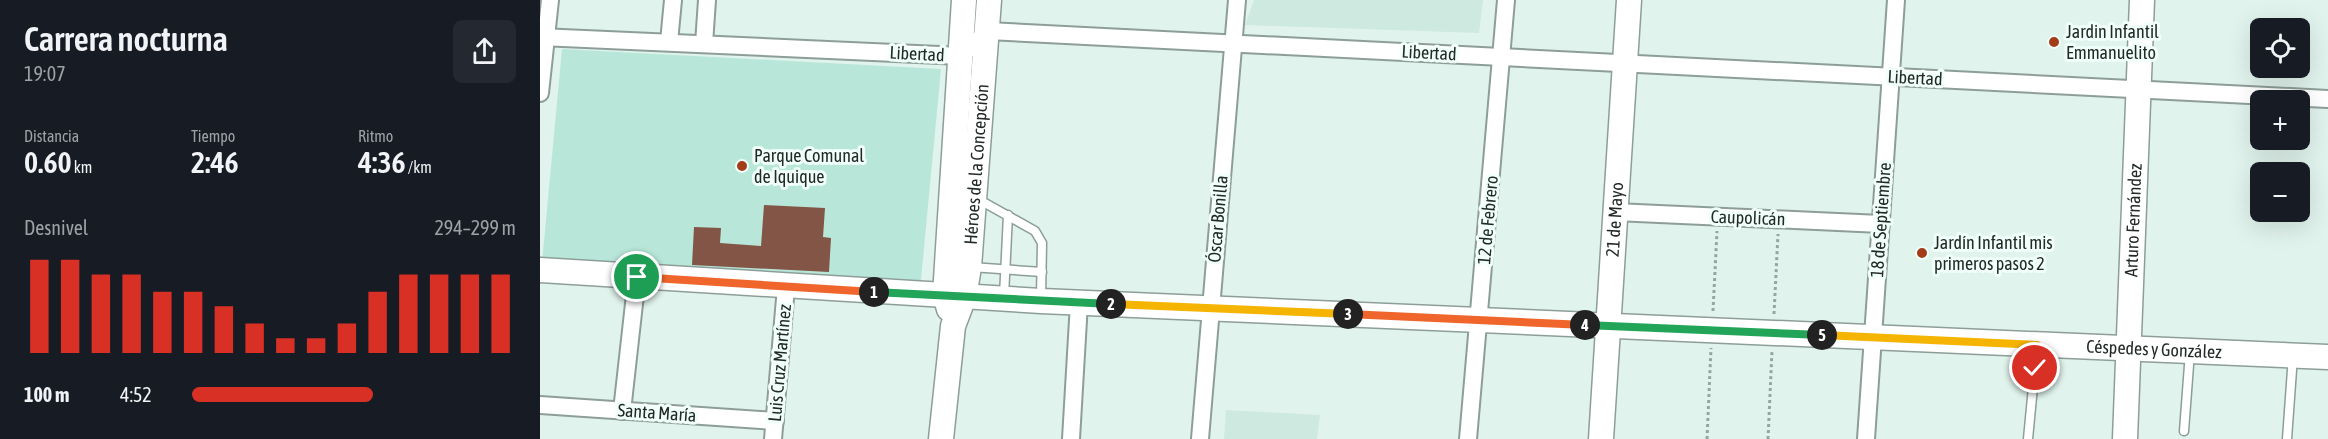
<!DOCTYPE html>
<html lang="es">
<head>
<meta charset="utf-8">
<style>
	body { margin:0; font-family:"Asap Condensed",sans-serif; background:#242831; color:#f1f3f6; height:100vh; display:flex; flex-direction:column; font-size:22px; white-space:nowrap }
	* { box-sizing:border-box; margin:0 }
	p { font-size:20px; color:#9ea1a6 }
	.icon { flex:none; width:33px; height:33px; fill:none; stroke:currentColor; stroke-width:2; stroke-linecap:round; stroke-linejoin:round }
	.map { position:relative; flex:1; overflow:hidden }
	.panel { display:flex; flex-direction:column; background:#171b24; width:540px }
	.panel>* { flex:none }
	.buttons { position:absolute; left:1710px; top:18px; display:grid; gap:12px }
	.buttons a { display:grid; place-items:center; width:60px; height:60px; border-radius:9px; background:#171b24; box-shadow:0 6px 24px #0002; font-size:30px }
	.pin { position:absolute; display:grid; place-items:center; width:51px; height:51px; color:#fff; margin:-26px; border:3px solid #fff; border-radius:50%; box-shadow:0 2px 6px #0007 }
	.km { position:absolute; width:30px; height:30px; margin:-15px; border-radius:50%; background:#222; color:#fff; font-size:16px; line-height:30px; text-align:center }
	.round { display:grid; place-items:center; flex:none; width:63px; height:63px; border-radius:9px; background:#242831 }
	.summary { display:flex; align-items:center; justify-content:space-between; height:102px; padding:0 24px }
	h1 { font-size:33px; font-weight:600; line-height:45px }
	.figures { display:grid; grid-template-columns:repeat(3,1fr); gap:9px; height:102px; padding:6px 24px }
	.figures div { display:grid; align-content:center }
	.figures b { font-size:30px; font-weight:600 }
	.figures small { font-size:16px; font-weight:400 }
	.figures p { font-size:16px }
	.chart { height:168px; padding:12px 24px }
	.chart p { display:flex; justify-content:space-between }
	.chart svg { width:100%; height:108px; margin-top:6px; stroke:#d93025; stroke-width:6 }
	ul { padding:0 24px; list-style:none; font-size:20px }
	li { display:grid; grid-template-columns:96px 72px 1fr; align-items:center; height:45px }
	li i { height:15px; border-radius:8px; background:#d93025 }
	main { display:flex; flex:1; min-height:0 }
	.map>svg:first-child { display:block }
	.built { fill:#cde9e0 }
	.grass { fill:#b8e7d9 }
	.building { fill:#825546 }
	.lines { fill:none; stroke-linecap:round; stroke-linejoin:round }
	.lane-casing { stroke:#8d9e99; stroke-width:11 }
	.street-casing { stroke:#8d9e99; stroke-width:20 }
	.secondary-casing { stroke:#8d9e99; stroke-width:27 }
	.path { stroke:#97a5a0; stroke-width:3; stroke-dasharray:3 3; stroke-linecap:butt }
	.lane { stroke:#fff; stroke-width:8 }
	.street { stroke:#fff; stroke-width:16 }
	.secondary { stroke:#fff; stroke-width:24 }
	.split-1-casing { stroke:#fff; stroke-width:12 }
	.split-2-casing { stroke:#fff; stroke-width:12 }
	.split-3-casing { stroke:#fff; stroke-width:12 }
	.split-4-casing { stroke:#fff; stroke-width:12 }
	.split-5-casing { stroke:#fff; stroke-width:12 }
	.split-6-casing { stroke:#fff; stroke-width:12 }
	.split-1 { stroke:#f0652b; stroke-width:8 }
	.split-2 { stroke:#22a559; stroke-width:8 }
	.split-3 { stroke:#f5b400; stroke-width:8 }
	.split-4 { stroke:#f0652b; stroke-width:8 }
	.split-5 { stroke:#22a559; stroke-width:8 }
	.split-6 { stroke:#f5b400; stroke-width:8 }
	.poi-dot { fill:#a33c19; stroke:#f0fffa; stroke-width:2 }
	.labels { text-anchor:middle; stroke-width:6; stroke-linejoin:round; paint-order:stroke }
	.poi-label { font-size:18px; fill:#222927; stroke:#f0fffa; text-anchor:start }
	.street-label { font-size:18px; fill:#222927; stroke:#f0fffa }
</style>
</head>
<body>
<main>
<section class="panel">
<div class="summary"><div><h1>Carrera nocturna</h1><p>19:07</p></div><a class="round"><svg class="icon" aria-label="share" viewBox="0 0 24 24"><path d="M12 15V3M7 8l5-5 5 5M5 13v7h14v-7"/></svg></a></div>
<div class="figures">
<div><p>Distancia</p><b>0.60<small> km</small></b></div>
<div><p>Tiempo</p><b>2:46</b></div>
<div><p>Ritmo</p><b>4:36<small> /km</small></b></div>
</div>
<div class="chart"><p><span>Desnivel</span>294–299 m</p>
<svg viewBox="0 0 160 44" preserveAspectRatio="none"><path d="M5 44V6M15 44V6M25 44V12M35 44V12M45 44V19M55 44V19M65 44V25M75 44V32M85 44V38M95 44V38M105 44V32M115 44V19M125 44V12M135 44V12M145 44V12M155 44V12"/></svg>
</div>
<ul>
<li><b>100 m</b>4:52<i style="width:56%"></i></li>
</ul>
</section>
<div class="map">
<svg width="1788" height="439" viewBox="0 0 1788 439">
	<rect width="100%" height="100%" fill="#e0f3ec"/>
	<g class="built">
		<path d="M714,0h229l-4,33 -234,-8z"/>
		<path d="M686,410l94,5 -3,24h-93z"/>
	</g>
	<path class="grass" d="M22,49l379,20 -21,221 -378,-27z"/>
	<path class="building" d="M224,205l61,3 -2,29 8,1 -2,34 -137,-7 2,-38 27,1 -1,15 41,3z"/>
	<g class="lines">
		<defs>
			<g id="lane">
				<path d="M436,198l59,33 7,12 -1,55"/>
				<path d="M431,267l71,5"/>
				<path d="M464,296l4,-81"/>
				<path d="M1644,431l6,-79"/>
				<path d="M1488,439l9,-94"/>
				<path d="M1747,439l6,-83"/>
			</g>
			<g id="street">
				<path d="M0,37l421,19 27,-25 1340,68"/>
				<path d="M129,42l4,-42"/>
				<path d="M164,44l3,-44"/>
				<path d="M0,93l10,-93"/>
				<path d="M1075,212l266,12"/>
				<path d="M0,405l235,16"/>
				<path d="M82,411l15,-134"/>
				<path d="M233,439l13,-152"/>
				<path d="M531,439l8,-136"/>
				<path d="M660,439l37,-439"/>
				<path d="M928,439l38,-439"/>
				<path d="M1326,439l30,-439"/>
			</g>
			<g id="secondary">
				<path id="s1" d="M0,270l501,31 1287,56"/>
				<path d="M409,309l-4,-14 19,-295"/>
				<path id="s2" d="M401,439l12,-113 11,-29 5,-30 20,-267"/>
				<path id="s3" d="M1061,439l28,-439"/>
				<path id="s4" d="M1585,439l17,-439"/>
			</g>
		</defs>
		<use href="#lane" class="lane-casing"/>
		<use href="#street" class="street-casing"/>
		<use href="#secondary" class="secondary-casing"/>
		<g class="path">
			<path d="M1173,311l4,-80"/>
			<path d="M1234,314l4,-80"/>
			<path d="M1167,439l4,-91"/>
			<path d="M1228,439l4,-88"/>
		</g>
		<use href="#lane" class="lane"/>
		<use href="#street" class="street"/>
		<use href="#secondary" class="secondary"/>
	</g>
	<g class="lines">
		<defs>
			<path id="split-1" d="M97,277l237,15"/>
			<path id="split-2" d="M334,292l237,12"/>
			<path id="split-3" d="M571,304l237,10"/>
			<path id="split-4" d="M808,314l237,11"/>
			<path id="split-5" d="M1045,325l237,10"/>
			<path id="split-6" d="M1282,335l215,10 -2,23"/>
		</defs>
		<use href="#split-1" class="split-1-casing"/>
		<use href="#split-2" class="split-2-casing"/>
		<use href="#split-3" class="split-3-casing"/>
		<use href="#split-4" class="split-4-casing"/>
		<use href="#split-5" class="split-5-casing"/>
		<use href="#split-6" class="split-6-casing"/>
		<use href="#split-1" class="split-1"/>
		<use href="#split-2" class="split-2"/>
		<use href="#split-3" class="split-3"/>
		<use href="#split-4" class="split-4"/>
		<use href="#split-5" class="split-5"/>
		<use href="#split-6" class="split-6"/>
	</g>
	<g class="poi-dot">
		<circle cx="1514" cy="42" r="6"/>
		<circle cx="202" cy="166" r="6"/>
		<circle cx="1382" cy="253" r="6"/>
	</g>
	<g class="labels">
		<g class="poi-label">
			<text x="1526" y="38">Jardin Infantil<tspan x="1526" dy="21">Emmanuelito</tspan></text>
			<text x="214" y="162">Parque Comunal<tspan x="214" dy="21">de Iquique</tspan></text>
			<text x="1394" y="249">Jardín Infantil mis<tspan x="1394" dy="21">primeros pasos 2</tspan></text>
		</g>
		<g class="street-label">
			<text transform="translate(889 53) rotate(3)" y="6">Libertad</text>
			<text transform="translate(377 54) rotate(3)" y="6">Libertad</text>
			<text transform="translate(1375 78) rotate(3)" y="6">Libertad</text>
			<text dy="6" stroke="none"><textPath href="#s2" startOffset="278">Héroes de la Concepción</textPath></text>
			<text transform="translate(1208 218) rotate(2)" y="6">Caupolicán</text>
			<text transform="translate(678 219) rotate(-85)" y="6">Óscar Bonilla</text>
			<text transform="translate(948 220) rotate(-85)" y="6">12 de Febrero</text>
			<text dy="6" stroke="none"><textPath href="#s3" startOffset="220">21 de Mayo</textPath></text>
			<text transform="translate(1341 220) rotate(-86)" y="6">18 de Septiembre</text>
			<text dy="6" stroke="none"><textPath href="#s4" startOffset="219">Arturo Fernández</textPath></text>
			<text dy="6" stroke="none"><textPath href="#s1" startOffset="1616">Céspedes y González</textPath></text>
			<text transform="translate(240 363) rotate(-85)" y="6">Luis Cruz Martínez</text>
			<text transform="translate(117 413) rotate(4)" y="6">Santa María</text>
		</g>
	</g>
</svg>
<div class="buttons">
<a><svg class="icon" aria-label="locate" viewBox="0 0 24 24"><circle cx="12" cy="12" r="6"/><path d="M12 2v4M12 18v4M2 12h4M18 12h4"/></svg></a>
<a>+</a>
<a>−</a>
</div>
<div class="pin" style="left:97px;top:277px;background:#1e9e55"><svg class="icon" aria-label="arrive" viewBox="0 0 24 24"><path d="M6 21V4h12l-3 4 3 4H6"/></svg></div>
<div class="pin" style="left:1495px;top:368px;background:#d93025"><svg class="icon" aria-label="check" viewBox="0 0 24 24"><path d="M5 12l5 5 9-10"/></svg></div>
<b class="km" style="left:334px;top:292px">1</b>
<b class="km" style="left:571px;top:304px">2</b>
<b class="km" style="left:808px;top:314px">3</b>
<b class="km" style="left:1045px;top:325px">4</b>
<b class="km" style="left:1282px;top:335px">5</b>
</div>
</main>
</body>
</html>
